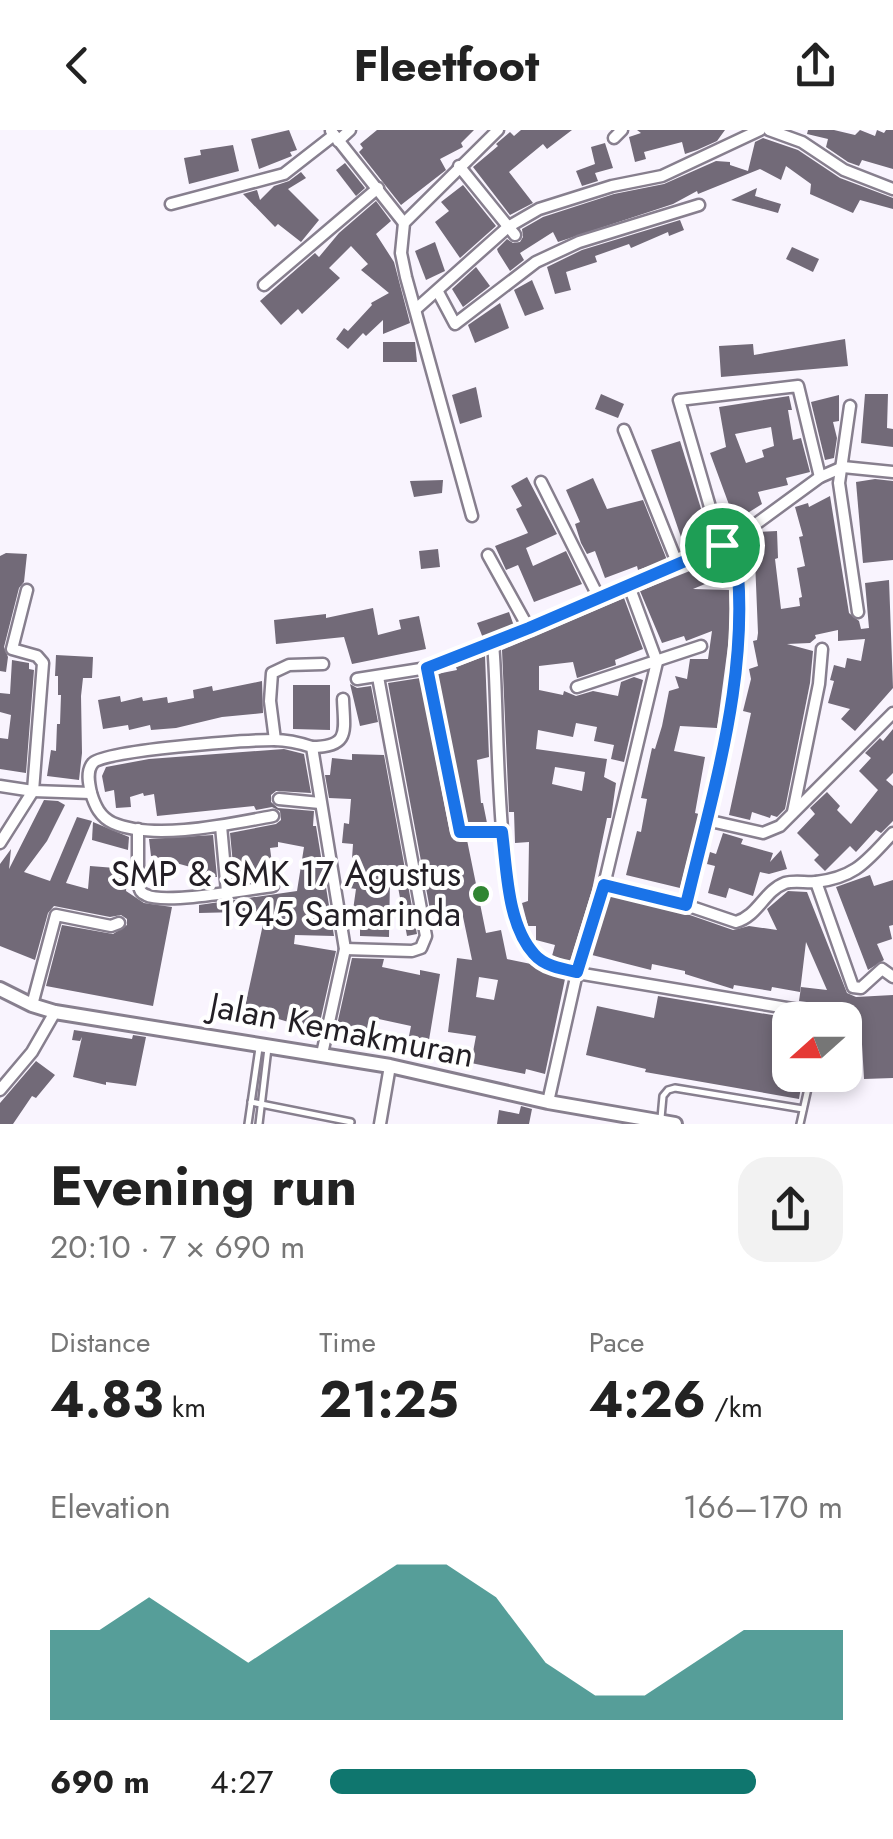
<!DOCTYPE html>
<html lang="en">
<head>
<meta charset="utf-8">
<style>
	body { margin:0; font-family:Jost,sans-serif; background:#f2f2f2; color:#222; height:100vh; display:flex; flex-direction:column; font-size:38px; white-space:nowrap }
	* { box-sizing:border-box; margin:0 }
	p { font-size:32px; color:#767676 }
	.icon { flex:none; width:55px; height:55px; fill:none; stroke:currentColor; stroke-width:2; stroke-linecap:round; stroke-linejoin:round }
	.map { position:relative; height:994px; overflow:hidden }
	.drawer { display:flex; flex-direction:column; background:#fff; flex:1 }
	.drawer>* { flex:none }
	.needle { width:65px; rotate:249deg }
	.tools { position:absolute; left:772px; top:872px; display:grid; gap:20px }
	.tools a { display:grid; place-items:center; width:90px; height:90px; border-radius:20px; background:#fff; box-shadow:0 5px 15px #0003; font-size:50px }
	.pin { position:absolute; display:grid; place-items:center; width:85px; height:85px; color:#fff; margin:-42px; border:5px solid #fff; border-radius:50%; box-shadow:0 2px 10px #0007 }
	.round { display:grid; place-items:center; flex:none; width:105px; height:105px; border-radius:30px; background:#f2f2f2 }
	.overview { display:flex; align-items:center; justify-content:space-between; height:170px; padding:0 50px }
	h1 { font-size:55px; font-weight:700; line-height:75px }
	.figures { display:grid; grid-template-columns:repeat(3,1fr); gap:15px; height:170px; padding:10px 50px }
	.figures div { display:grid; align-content:center }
	.figures b { font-size:50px; font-weight:700 }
	.figures small { font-size:28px; font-weight:400 }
	.figures p { font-size:28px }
	.chart { height:280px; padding:20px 50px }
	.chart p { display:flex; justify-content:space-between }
	.chart svg { width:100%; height:180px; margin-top:10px; fill:#0f766e; opacity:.7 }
	ul { padding:0 50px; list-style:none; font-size:32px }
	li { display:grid; grid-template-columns:160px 120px 1fr; align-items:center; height:75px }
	li i { height:25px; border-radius:12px; background:#0f766e }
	header { display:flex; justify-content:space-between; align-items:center; height:130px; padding:0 50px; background:#fff; font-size:45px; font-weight:700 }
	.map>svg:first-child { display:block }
	.building { fill:#726a78; fill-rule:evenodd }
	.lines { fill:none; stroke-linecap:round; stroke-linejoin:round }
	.service-casing { stroke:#877f8e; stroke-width:10 }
	.minor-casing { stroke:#877f8e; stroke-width:15 }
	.tertiary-casing { stroke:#877f8e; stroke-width:18 }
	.service { stroke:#fff; stroke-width:5 }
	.minor { stroke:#fff; stroke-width:10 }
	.tertiary { stroke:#fff; stroke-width:12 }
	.route-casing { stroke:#fff; stroke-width:20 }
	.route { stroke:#1a73e8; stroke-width:12 }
	.poi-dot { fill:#308532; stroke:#fff; stroke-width:4 }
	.labels { text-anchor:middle; stroke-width:8; stroke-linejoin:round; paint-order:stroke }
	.poi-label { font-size:35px; fill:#231f25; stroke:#fff; text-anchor:end }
	.street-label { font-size:35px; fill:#231f25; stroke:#fff }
</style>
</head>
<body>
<header><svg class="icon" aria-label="back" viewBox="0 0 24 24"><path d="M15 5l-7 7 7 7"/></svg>Fleetfoot<svg class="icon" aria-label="share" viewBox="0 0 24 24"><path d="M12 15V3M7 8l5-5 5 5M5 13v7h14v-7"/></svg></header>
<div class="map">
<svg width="893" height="994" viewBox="0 0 893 994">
	<rect width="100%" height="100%" fill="#f9f4fe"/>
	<g class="building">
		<path d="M289,0l8,20 -7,2 2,4 -33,13 -8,-30z"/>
		<path d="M377,0h97l-13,13 2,4 -23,12 6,11 -45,35 -42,-53 4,-4 -3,-4z"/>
		<path d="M521,0h51l-25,19 -4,-5 -34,28 24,31 -23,12 -37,-48 25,-21 -2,-2 14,-12 4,4z"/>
		<path d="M637,0h88l-8,11 -20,9 -12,4 -3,-12 -38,10 2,7 -11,3 -6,-25 12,-4z"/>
		<path d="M808,0h26l21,5 5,-5 15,6 2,-6 7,3 2,-3h7v39l-31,-9 -3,6 -11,-4 -22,-15 2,-8 -21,-5z"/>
		<path d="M763,8l35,12 42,28 53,20v11l-33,-9 -7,13 -43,-19 1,-10 -25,-18 -5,14 -21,-11 -62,25 -1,-3 -24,13 -115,38 -5,-10 -33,21 4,7 -14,11 -12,-19 -1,-3 10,-10 6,4 7,-1 3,-5 -1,-8 21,-12 71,-23 50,-10 52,-23 14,1v3l18,6 7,-29z"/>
		<path d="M605,13l8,25 -18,5 3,8 -16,5 -6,-15 19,-7 -4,-17z"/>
		<path d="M233,15l6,26 -50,13 -5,-26 17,-3 -1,-5z"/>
		<path d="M345,33l20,25 -9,8 -20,-26z"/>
		<path d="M301,42l5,6 -18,11 31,31 -18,22 -23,-18 -3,3 -32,-33 14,-4 3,10 14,-14 15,-5z"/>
		<path d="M463,55l33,41 -36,32 -25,-36 14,-11 -8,-9z"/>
		<path d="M757,58l-2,8 26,8 -3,9 -47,-13z"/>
		<path d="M376,71l15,20 -15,13 18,28 16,61 -27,11v-14l-17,16 -3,-3 -15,16 -12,-10 8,-11 4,3 24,-26 -1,-2 18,-10 -28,-23 7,-6 -17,-18 -22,22 11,10 -38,36 -4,-5 -17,16 -21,-24 55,-48 4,4 20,-24z"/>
		<path d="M680,90l4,10 -15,6 -1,-4 -37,16 -2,-4 -34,12 2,6 -31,10 5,18 -16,4 -8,-27 35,-17z"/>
		<path d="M435,112l10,29 -19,9 -11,-29z"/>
		<path d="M792,117l27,12 -6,13 -27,-13z"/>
		<path d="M476,137l14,19 -27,21 -11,-18z"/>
		<path d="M532,150l12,29 -19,7 -11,-26z"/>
		<path d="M500,173l9,25 -34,15 -7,-18z"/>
		<path d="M845,209l3,27 -127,11 -2,-31 34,-2 1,11z"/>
		<path d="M383,212h32l2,20h-34z"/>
		<path d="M476,257l6,30 -22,7 -8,-29z"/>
		<path d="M601,264l23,10 -6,14 -23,-9z"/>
		<path d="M865,264h23l-1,34 6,1v18l-32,-4z"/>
		<path d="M839,265v26l-6,1 4,16 -3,20 -9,2 -14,-58z"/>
		<path d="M789,266l3,14h-4l5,30 8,-2 9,34 -24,6 2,7 -30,7 4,12 -27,17 -25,-68 16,-6 -7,-40zM771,297l3,19 -12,4 2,7 -18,6 -11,-29z"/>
		<path d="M680,311l27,87 -26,9 -30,-87z"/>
		<path d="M527,347l30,57 -31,14 7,18 33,-15 16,33 -48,18 -16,-37 -12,5 -11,-24 33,-13 -12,-24 6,-3 -11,-20z"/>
		<path d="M593,348l14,31 36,-9 24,60 -29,10 -1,-4 -32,12 -10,-27 -8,3 -6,-11 -6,-19 5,-2 -14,-32z"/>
		<path d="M875,349l18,2v79l-30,3 -7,-81z"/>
		<path d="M443,350l-1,13 -28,4 -4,-16z"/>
		<path d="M830,366l19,117 10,8 2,8 8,-1 -4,-45 24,-3 4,108 -38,43 -14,-12 9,-10 -22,-6 6,-22 -4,-1 4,-15 11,3 2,-10 14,3 4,-22 -27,2v-11l-23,5 1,3 -6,5 -23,1 26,7 -3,32 -25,126 -8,8 -6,-2 -1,3 -18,-6 -2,8 -21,-5 22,-102 -8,-2 8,-32 -2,-10 9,-3 -5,-25 4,-1 1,-7 -4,-97 5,-4 18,-1 1,27 -3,1 6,50 19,-3 -1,-8 3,-1 -5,-29 8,-2 -6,-29 4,-1 -8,-29 13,-4 1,4z"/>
		<path d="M438,419l2,18 -19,2 -2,-18z"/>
		<path d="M6,423l21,1 -3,28 -5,6 -15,59 4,10 -2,15 -6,-1v-115z"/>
		<path d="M727,426l2,18 -36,15 37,1v41l-13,97 -37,-2 -6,25 31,6 -10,56 4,1 -19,74 -54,-13 11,-44 4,1 6,-33 -6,-1 11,-50 3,1 7,-23 7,-35 10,-3 -4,-12 12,3 3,-20h18l4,-28 -26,10 -2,-5 -22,7 -22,-52z"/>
		<path d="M624,468l19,51 -28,11 1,5 -39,13 -4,-16 -34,4v24l24,5 1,-4 12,5 17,-5 25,5 3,-14 13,-5 9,3 -19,82 -13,-3 3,-14 -20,-4 3,-14 -21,-4 -3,14 -35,-7 -2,19 71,10 -3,18 12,6 -5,35h-4l-15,72 -22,72 -18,-6 3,-11 -19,-5v-14h-8l-6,-23 6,-2 1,-59 -14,1 -1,-31h-5l-7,-162zM555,637l30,5 -3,19 -30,-7z"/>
		<path d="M373,478l5,27 23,-6 -2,-9 20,-4 7,33 -74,15 -8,-27 -68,7 -2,-24 52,-6v4z"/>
		<path d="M509,482l5,14 -31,12 -6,-15z"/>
		<path d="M56,525l37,2 -1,21h-9l-2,18 1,57 -3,27 -32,-4 4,-26 5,1 1,-27h3l1,-29h-3v-19h-3z"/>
		<path d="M485,526l4,101 -12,3 4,43h2l4,20 -21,-1 -29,-148 20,-4 -1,-3z"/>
		<path d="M12,530l17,3v6l5,1 -8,103 -26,-4v-31l8,1 3,-24 -11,-3v-19l10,1z"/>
		<path d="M420,548l30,155 6,6 11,1 19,93 15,-3 6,29 24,5 34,15 -20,95 -19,-5 -1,5 -54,-11 5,-27 -28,-4 9,-74 15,2 -10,-48 -31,3 -43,-232zM479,847l19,3 -4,20 -18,-3z"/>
		<path d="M262,551l1,32 -41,4 -46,11 -25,2 -1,-5 -21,5 -1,-5 -25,4 -5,-29 22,-4 1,6 21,-5 1,4 24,-4 1,6 26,-5 -1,-8 19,-4 1,5z"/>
		<path d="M350,554l7,4 14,-2 7,36 -18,4z"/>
		<path d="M293,555h37v45l-37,-1z"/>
		<path d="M893,599v44l-7,7 7,6v35l-12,12 -5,-3 -20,22 -6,-6 -25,25 -11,-11 5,-5 -22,-22 18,-19 -5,-6 17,-16 13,14 -3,4 14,14 27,-34 -19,-19 12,-13 -6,-5 15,-15 3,3z"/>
		<path d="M284,619l20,5 7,39 -35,-2 -5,4v7l7,6 36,3 -1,15h3l18,110 -39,-1 -1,9 42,7 -18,80 -56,-17 -1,6 -18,-4 22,-101 -25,1v-4l-41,1v-8l98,-14 7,-44 -26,-5v5l-8,1 3,23 -39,4 -4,-42 46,-9 5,-4 -1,-9 -8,-4 -16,3 -2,-4 -97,10 -3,-22 -10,2 -1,-3 -13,4 1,10 -15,1 -2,-18 -9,2 -3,-16 4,-9 43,-8z"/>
		<path d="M352,624l32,1 33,179 -10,2 -11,-60 -6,1 -1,60 -29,-1v-25l-7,-1 3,-21 -6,-1 3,-44 -11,-1 2,-20 5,1 2,-25 -22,-1 -4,-23h5l2,-17 20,2z"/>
		<path d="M44,670l14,1 7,4 -18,36 -23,31 26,9 27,-64 15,4 -26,62 22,6 2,-23 38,3 -2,22 18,12 28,4 -19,99 -107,-20 16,-61 51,9 14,-9v-6l-6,-4 -11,2 -56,-11 -6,7 -13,47 -35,-14v-82l11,-15 -2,20z"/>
		<path d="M93,692l36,15 -1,13 -36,-10z"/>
		<path d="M723,703l20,6 -2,5 32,9 -3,9 11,-12 6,19 -18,5 -9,-2 -7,24 -24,-8 -3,10 -18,-5 7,-27 -8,-2 3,-12 6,2z"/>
		<path d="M213,705l4,42 -25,-1 2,-8 -43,-12 -2,-17z"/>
		<path d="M870,745l4,11 19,-6v45l-4,1 3,13 -15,5 7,16 -16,10 -32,-83z"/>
		<path d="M788,761l19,1 40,101 9,4 37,-2v83l-29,1 -3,-52 -24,-21 -38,-5 2,-14 26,3 -21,-48 -6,50 -28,-5 -1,4 -37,-6 -1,4 -48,-15v-3l-33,-7 -1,6 -59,-15 18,-60 74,18 49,17 16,-4 28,4 -10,-21z"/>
		<path d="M352,828l32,1 -2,8 38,8v-5l20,4 -11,66 -20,-4 2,-10 -37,-8 -5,22 -29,-2 -5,-4z"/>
		<path d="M658,866l132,22v57h13l-4,24 -154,-27 1,-3 -60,-14 11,-49 57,12z"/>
		<path d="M74,900l58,9 1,-4 13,2 -10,49 -30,-4v3l-33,-8 9,-40 -2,4 -8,-1z"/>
		<path d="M36,931l19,14 -19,23 -4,-2 -19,28h-13v-21z"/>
		<path d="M521,976l11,3 -3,15h-32l2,-14 20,4z"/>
	</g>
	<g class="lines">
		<defs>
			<g id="service">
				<path d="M251,972l100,20"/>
				<path d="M661,988l2,-22 5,-6 7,-2 128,21"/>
				<path d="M248,994l11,-76"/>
				<path d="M259,994l9,-76"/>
				<path d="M800,994l11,-49"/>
			</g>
			<g id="minor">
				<path d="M769,0l33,12 42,28 49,19"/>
				<path d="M331,1l73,92"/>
				<path d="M614,8l8,-8"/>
				<path d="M338,11l12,-11"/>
				<path d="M459,36l56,69"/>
				<path d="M171,74l113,-30 50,-39"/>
				<path d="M264,155l114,-97"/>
				<path d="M438,162l17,32 81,-62 43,-20 120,-37"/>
				<path d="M416,179l92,-82 31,-18 73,-23 50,-10 98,-46"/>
				<path d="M850,276l-11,77 19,129"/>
				<path d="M624,300l54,135"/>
				<path d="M541,352l58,116"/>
				<path d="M472,386l-66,-239 -5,-24 3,-30 94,-93"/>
				<path d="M721,415l-42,-145 119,-14 22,91"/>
				<path d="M488,425l41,74"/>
				<path d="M493,514c7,67 -1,267 41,311 11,11 29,14 43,18l258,43"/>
				<path d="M427,538l32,163 43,1"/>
				<path d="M357,549l70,-11 66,-24 185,-79 56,-25 86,-63 23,-10 50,5"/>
				<path d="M577,557l124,-41"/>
				<path d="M275,610l-5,-39 2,-28 17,-8 34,-1"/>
				<path d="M312,617c39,0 32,-17 31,-48"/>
				<path d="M0,656l33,5 58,2"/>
				<path d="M279,669l41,4"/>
				<path d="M793,682l26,-128 3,-35"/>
				<path d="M273,686c-43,8 -119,25 -160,7 -13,-6 -18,-17 -22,-30 -2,-9 -5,-22 2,-30 10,-13 157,-23 181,-23 13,0 26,3 38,7l33,202 -23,105"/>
				<path d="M706,690l57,13 17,-7 113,-113"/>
				<path d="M221,696l6,66"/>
				<path d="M138,699v53c2,7 1,10 8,13 19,10 103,-6 127,-9"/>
				<path d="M0,713l33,-52 10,-128 -6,-7 -25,-7 15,-59"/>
				<path d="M816,752l37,105 8,1 21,-19 11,8"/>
				<path d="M604,755l82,20 50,17c22,-6 28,-31 49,-39 10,-3 21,0 31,-1 41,-5 51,-22 77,-49"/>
				<path d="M686,775c28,-119 68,-243 48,-365"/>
				<path d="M345,819l67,2 9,-3 5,-12 -48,-259"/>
				<path d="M32,875l24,-90 55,11 8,-3"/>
				<path d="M0,960l32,-38 23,-40"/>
				<path d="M548,972l29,-129 27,-88 53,-223 -28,-76"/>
				<path d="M380,994l10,-58"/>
			</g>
			<path id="tertiary" d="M0,859l32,16 23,7 335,54 158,36 127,22"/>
		</defs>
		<use href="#service" class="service-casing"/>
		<use href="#minor" class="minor-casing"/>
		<use href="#tertiary" class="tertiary-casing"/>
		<use href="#service" class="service"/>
		<use href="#minor" class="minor"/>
		<use href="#tertiary" class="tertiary"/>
	</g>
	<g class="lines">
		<defs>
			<path id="route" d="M734,410c20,122 -20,246 -48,365l-82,-20 -27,87c-15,-3 -33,-6 -43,-18 -27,-30 -27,-84 -32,-122h-42l-33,-164 102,-40z"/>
		</defs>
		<use href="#route" class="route-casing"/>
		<use href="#route" class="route"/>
	</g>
	<circle class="poi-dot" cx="481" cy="764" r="10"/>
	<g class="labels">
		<g class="poi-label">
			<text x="461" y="756">SMP &amp; SMK 17 Agustus<tspan x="461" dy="40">1945 Samarinda</tspan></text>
		</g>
		<g class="street-label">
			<text transform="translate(342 900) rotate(11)" y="12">Jalan Kemakmuran</text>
		</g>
	</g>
</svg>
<div class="tools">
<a><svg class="needle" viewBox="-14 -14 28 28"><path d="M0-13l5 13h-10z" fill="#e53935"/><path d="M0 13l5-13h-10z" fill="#767676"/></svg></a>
</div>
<div class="pin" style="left:722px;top:415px;background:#1e9e55"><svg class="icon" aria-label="arrive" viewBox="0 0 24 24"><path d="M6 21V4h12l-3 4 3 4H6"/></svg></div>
</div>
<section class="drawer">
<div class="overview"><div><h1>Evening run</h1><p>20:10 · 7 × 690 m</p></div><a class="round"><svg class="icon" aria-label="share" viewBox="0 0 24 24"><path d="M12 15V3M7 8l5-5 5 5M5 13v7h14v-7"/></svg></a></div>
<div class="figures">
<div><p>Distance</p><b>4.83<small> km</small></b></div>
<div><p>Time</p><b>21:25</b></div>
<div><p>Pace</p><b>4:26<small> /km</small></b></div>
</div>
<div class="chart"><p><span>Elevation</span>166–170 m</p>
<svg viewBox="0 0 160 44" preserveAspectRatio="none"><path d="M0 44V22L10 22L20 14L30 22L40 30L50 22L60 14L70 6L80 6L90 14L100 30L110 38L120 38L130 30L140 22L150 22L160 22V44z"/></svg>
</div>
<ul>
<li><b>690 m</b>4:27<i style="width:83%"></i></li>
</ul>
</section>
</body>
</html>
